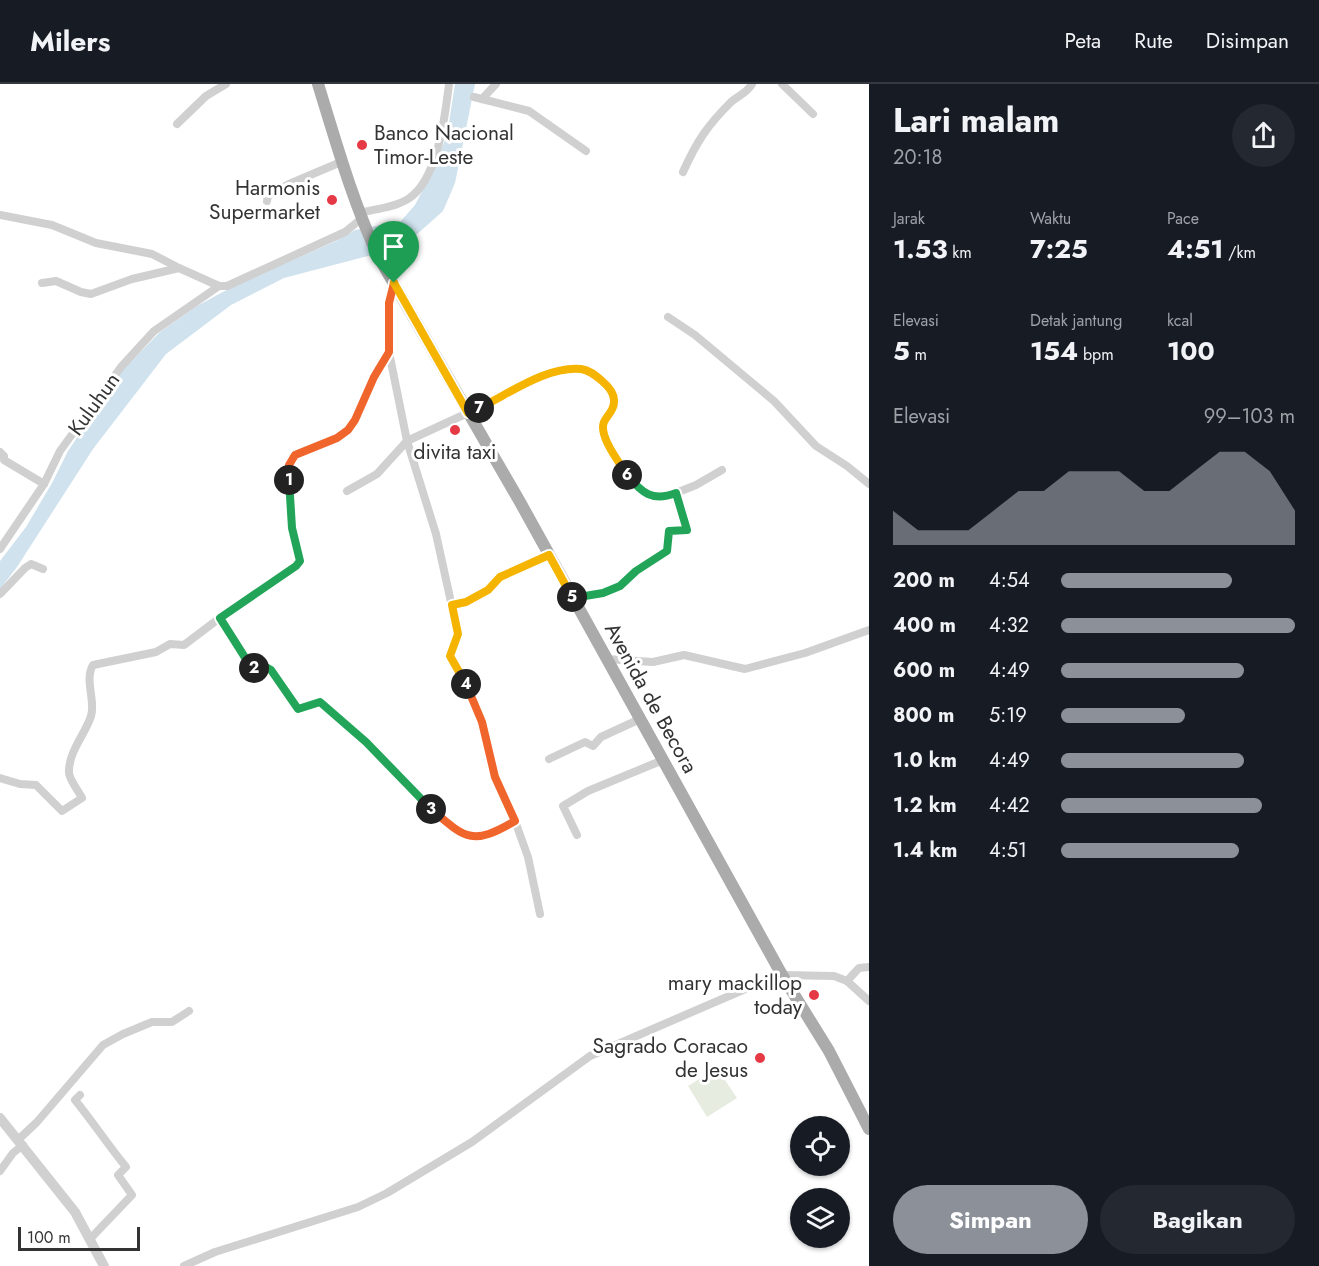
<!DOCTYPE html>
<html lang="id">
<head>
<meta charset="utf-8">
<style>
	body { margin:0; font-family:Jost,sans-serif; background:#242831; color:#f1f3f6; height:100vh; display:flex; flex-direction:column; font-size:22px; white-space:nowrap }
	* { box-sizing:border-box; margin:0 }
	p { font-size:20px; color:#9ea1a6 }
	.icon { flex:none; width:33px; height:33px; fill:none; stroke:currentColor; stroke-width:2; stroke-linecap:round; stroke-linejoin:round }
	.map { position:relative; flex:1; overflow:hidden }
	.side { display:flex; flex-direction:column; background:#171b24; width:450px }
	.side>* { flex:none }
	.controls { position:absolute; left:790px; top:1032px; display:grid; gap:12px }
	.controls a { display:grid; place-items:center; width:60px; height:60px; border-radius:50%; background:#171b24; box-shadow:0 2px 4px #0004; font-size:30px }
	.scale { position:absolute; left:18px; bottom:15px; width:122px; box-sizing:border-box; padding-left:6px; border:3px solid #333; border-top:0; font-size:16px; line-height:21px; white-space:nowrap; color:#333; -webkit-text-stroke:4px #fff; paint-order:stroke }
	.pin { position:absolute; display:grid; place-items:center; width:51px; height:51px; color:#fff; margin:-62px -26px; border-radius:50% 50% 50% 0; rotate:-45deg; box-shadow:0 0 6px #0007 }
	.pin .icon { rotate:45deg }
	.km { position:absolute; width:30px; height:30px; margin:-15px; border-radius:50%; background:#222; color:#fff; font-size:16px; line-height:30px; text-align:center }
	.round { display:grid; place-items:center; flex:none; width:63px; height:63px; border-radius:32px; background:#242831 }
	.summary { display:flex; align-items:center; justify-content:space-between; height:102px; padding:0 24px }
	h1 { font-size:33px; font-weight:700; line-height:45px }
	.metrics { display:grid; grid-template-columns:repeat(3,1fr); gap:9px; height:102px; padding:6px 24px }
	.metrics div { display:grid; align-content:center }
	.metrics b { font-size:26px; font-weight:700 }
	.metrics small { font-size:16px; font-weight:400 }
	.metrics p { font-size:16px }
	.chart { height:168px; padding:12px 24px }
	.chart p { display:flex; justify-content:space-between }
	.chart svg { width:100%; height:108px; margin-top:6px; fill:#8c9099; opacity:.7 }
	.action { display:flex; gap:12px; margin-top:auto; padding:12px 24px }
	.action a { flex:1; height:69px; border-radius:36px; background:#8c9099; color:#fff; font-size:24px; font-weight:700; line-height:69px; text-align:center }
	.action a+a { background:#242831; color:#f1f3f6 }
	ul { padding:0 24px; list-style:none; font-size:20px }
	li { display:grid; grid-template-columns:96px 72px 1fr; align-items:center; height:45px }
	li i { height:15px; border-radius:8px; background:#8c9099 }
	header { display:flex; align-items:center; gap:36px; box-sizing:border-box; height:84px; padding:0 30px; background:#171b24; border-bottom:2px solid #363941 }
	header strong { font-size:28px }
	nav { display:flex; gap:33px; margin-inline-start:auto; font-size:21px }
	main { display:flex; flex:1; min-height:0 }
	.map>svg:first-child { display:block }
	.green { fill:#e6ecdf }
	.water { fill:#cfe2ee }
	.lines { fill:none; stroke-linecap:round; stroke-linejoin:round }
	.minor { stroke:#d0d0d0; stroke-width:8 }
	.tertiary { stroke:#d0d0d0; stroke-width:10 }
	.primary { stroke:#ababab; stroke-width:12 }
	.split-1-casing { stroke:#fff; stroke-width:12 }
	.split-2-casing { stroke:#fff; stroke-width:12 }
	.split-3-casing { stroke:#fff; stroke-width:12 }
	.split-4-casing { stroke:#fff; stroke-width:12 }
	.split-5-casing { stroke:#fff; stroke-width:12 }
	.split-6-casing { stroke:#fff; stroke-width:12 }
	.split-7-casing { stroke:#fff; stroke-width:12 }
	.split-8-casing { stroke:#fff; stroke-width:12 }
	.split-1 { stroke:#f0652b; stroke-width:8 }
	.split-2 { stroke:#22a559; stroke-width:8 }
	.split-3 { stroke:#22a559; stroke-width:8 }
	.split-4 { stroke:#f0652b; stroke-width:8 }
	.split-5 { stroke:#f5b400; stroke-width:8 }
	.split-6 { stroke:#22a559; stroke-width:8 }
	.split-7 { stroke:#f5b400; stroke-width:8 }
	.split-8 { stroke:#f5b400; stroke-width:8 }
	.poi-dot { fill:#e63946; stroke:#fff; stroke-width:2 }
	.labels { text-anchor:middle; stroke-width:6; stroke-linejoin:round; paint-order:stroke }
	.poi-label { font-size:21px; fill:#333; stroke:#fff; text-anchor:end }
	.street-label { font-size:21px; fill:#333; stroke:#fff }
</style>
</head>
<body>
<header>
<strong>Milers</strong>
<nav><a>Peta</a><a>Rute</a><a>Disimpan</a></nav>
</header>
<main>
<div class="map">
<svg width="869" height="1182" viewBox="0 0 869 1182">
	<rect width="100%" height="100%" fill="#fff"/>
	<path class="green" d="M717,984l20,30 -30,19 -19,-31z"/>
	<path class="water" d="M455,0h20l-20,99 -12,28 -28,25 -28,15 -103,27 -53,27 -65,49 -73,95 -76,118 -17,22v-28l26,-34 26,-44 16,-32 53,-79 39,-40 37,-26 37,-20 102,-45 19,-11 46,-9 14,-16 19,-37 13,-33z"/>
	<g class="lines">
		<g class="minor">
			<path d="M782,0l31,30"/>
			<path d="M474,13l55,14 57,40"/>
			<path d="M482,15l14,-15"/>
			<path d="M177,40l29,-28 20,-12"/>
			<path d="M683,88c14,-31 24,-46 48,-70 8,-7 16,-9 21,-18"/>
			<path d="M267,117l1,-5 21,-12 52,-22"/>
			<path d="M359,129c15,-4 35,-5 49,-14 30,-19 37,-83 41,-115"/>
			<path d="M0,131l52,10 44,18 56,11 27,14"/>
			<path d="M42,199l14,-2 25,11 10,2 41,-15 47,-11 40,18h8l118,-54 16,-13"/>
			<path d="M394,199l-5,19v50l18,89 29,93 22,100 -8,22 14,23 18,43 12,55 21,44 13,36 12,57"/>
			<path d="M668,233l27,18 79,66 42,45 31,20 22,18"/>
			<path d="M0,368l4,4v4l40,24"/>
			<path d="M347,407l30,-17 30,-33 91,-42 32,-19 36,-10 16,-1 9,4 18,13 6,15 -3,9 -9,14 -1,10 26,42 13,15 16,6 14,-2 25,-10 26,-15"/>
			<path d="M0,465l44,-65 16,-33 61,-84 33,-36 65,-45"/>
			<path d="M0,510l25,-26 6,-4 12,5"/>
			<path d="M573,514l30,-5 17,-7 16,-15 31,-20 2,-20 18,-2 -11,-36"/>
			<path d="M452,521l14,-3 22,-12 12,-13 49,-22"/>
			<path d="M220,534l31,49 5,2 8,-3 7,4 27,39 22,-7c51,40 90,93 141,131 17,9 39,-3 54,-12"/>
			<path d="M607,575l46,3 31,-7 61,14 60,-16 64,-23"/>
			<path d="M549,675l36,-17 8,4 8,-9 39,-18"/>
			<path d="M0,694l20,6 16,1 26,26 20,-13c-4,-8 -12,-17 -13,-25 -1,-21 17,-40 22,-57 5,-15 -7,-36 2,-51l63,-13 14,-8 14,1 45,-34 67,-45 5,-8c-8,-26 -18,-71 -11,-97 12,-17 38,-15 54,-28 13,-11 17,-29 25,-44 6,-13 13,-25 20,-37"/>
			<path d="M577,751l-14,-29 25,-15 75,-31"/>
			<path d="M847,897l12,-13 10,-1"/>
			<path d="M80,1011l-5,5c18,22 33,45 51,67l-8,8 14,20 -42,44"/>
			<path d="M19,1055l18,-17 66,-77 20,-11 29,-12h20l17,-11"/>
			<path d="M0,1087l13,-18 10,-8"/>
			<path d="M184,1182l31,-14 143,-45 29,-14 85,-51 118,-86 160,-69 32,-12 52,1 13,5 22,20"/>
		</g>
		<path class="tertiary" d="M0,1034l75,94 29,54"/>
		<path class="primary" d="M318,0c18,58 34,116 60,172l142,246 262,473 47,76 40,78"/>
	</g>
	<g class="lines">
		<defs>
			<path id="split-1" d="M289,396v-15l6,-10 42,-17 11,-8 7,-10 19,-43 15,-25v-49l5,-20"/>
			<path id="split-2" d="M254,584l-3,-1 -31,-49 76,-52 4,-5 -8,-33 -3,-48"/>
			<path id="split-3" d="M254,584l10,-2 7,4 27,39 22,-7 46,40 65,67"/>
			<path id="split-4" d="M431,725c35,30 41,37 84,12l-20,-44 -13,-55 -16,-38"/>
			<path id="split-5" d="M466,600l-16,-28 8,-22 -6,-29 14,-3 22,-12 12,-13 49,-22 23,42"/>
			<path id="split-6" d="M572,513l1,1 30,-5 17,-7 16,-15 31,-20 2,-20 18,-1 -11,-37c-24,9 -34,0 -49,-18"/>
			<path id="split-7" d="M479,324c30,-14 67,-42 102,-39 8,1 14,6 20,11 6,5 14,13 13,22 0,9 -7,13 -10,20 -6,14 16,41 23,53"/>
			<path id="split-8" d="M394,199l74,130 11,-5"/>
		</defs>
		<use href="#split-1" class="split-1-casing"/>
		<use href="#split-2" class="split-2-casing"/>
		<use href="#split-3" class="split-3-casing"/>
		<use href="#split-4" class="split-4-casing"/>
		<use href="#split-5" class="split-5-casing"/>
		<use href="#split-6" class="split-6-casing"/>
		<use href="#split-7" class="split-7-casing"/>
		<use href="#split-8" class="split-8-casing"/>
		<use href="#split-1" class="split-1"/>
		<use href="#split-2" class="split-2"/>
		<use href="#split-3" class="split-3"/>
		<use href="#split-4" class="split-4"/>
		<use href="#split-5" class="split-5"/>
		<use href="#split-6" class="split-6"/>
		<use href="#split-7" class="split-7"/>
		<use href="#split-8" class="split-8"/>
	</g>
	<g class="poi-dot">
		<circle cx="362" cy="61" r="6"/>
		<circle cx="332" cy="116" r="6"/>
		<circle cx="455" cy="346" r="6"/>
		<circle cx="814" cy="911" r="6"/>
		<circle cx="760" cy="974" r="6"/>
	</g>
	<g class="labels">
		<g class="poi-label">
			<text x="374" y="56" text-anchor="start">Banco Nacional<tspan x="374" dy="24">Timor-Leste</tspan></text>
			<text x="320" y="111">Harmonis<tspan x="320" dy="24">Supermarket</tspan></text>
			<text x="455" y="375" text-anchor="middle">divita taxi</text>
			<text x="802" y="906">mary mackillop<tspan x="802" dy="24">today</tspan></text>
			<text x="748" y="969">Sagrado Coracao<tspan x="748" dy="24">de Jesus</tspan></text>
		</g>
		<g class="street-label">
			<text transform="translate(94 320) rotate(-54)" y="7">Kuluhun</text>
			<text transform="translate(651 614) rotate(61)" y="7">Avenida de Becora</text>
		</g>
	</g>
</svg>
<div class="controls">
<a><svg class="icon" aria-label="locate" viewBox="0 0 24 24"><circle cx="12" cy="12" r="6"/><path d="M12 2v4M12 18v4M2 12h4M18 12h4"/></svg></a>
<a><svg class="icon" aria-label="layers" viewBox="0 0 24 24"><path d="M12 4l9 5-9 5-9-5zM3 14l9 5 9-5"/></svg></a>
</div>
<div class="scale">100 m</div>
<div class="pin" style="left:394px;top:199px;background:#1e9e55"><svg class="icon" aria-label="arrive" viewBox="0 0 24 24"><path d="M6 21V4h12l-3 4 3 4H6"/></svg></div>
<b class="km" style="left:289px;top:396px">1</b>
<b class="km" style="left:254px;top:584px">2</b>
<b class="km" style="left:431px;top:725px">3</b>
<b class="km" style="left:466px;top:600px">4</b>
<b class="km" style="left:572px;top:513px">5</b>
<b class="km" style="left:627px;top:391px">6</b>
<b class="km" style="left:479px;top:324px">7</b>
</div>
<section class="side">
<div class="summary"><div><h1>Lari malam</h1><p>20:18</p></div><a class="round"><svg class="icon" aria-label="share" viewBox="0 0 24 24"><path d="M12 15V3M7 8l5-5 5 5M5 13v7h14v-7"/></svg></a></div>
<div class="metrics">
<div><p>Jarak</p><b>1.53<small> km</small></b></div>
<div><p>Waktu</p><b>7:25</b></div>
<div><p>Pace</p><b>4:51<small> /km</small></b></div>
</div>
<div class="metrics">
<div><p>Elevasi</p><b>5<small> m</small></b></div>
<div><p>Detak jantung</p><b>154<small> bpm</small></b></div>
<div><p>kcal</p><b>100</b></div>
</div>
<div class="chart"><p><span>Elevasi</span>99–103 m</p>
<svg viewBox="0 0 160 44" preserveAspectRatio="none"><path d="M0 44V30L10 38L20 38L30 38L40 30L50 22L60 22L70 14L80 14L90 14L100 22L110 22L120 14L130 6L140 6L150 14L160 30V44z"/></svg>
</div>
<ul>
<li><b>200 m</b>4:54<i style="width:73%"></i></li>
<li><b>400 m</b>4:32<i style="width:100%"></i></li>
<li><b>600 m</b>4:49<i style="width:78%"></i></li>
<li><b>800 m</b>5:19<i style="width:53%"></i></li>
<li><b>1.0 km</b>4:49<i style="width:78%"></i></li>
<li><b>1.2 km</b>4:42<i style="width:86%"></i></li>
<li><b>1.4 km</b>4:51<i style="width:76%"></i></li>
</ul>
<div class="action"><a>Simpan</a><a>Bagikan</a></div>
</section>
</main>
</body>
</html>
